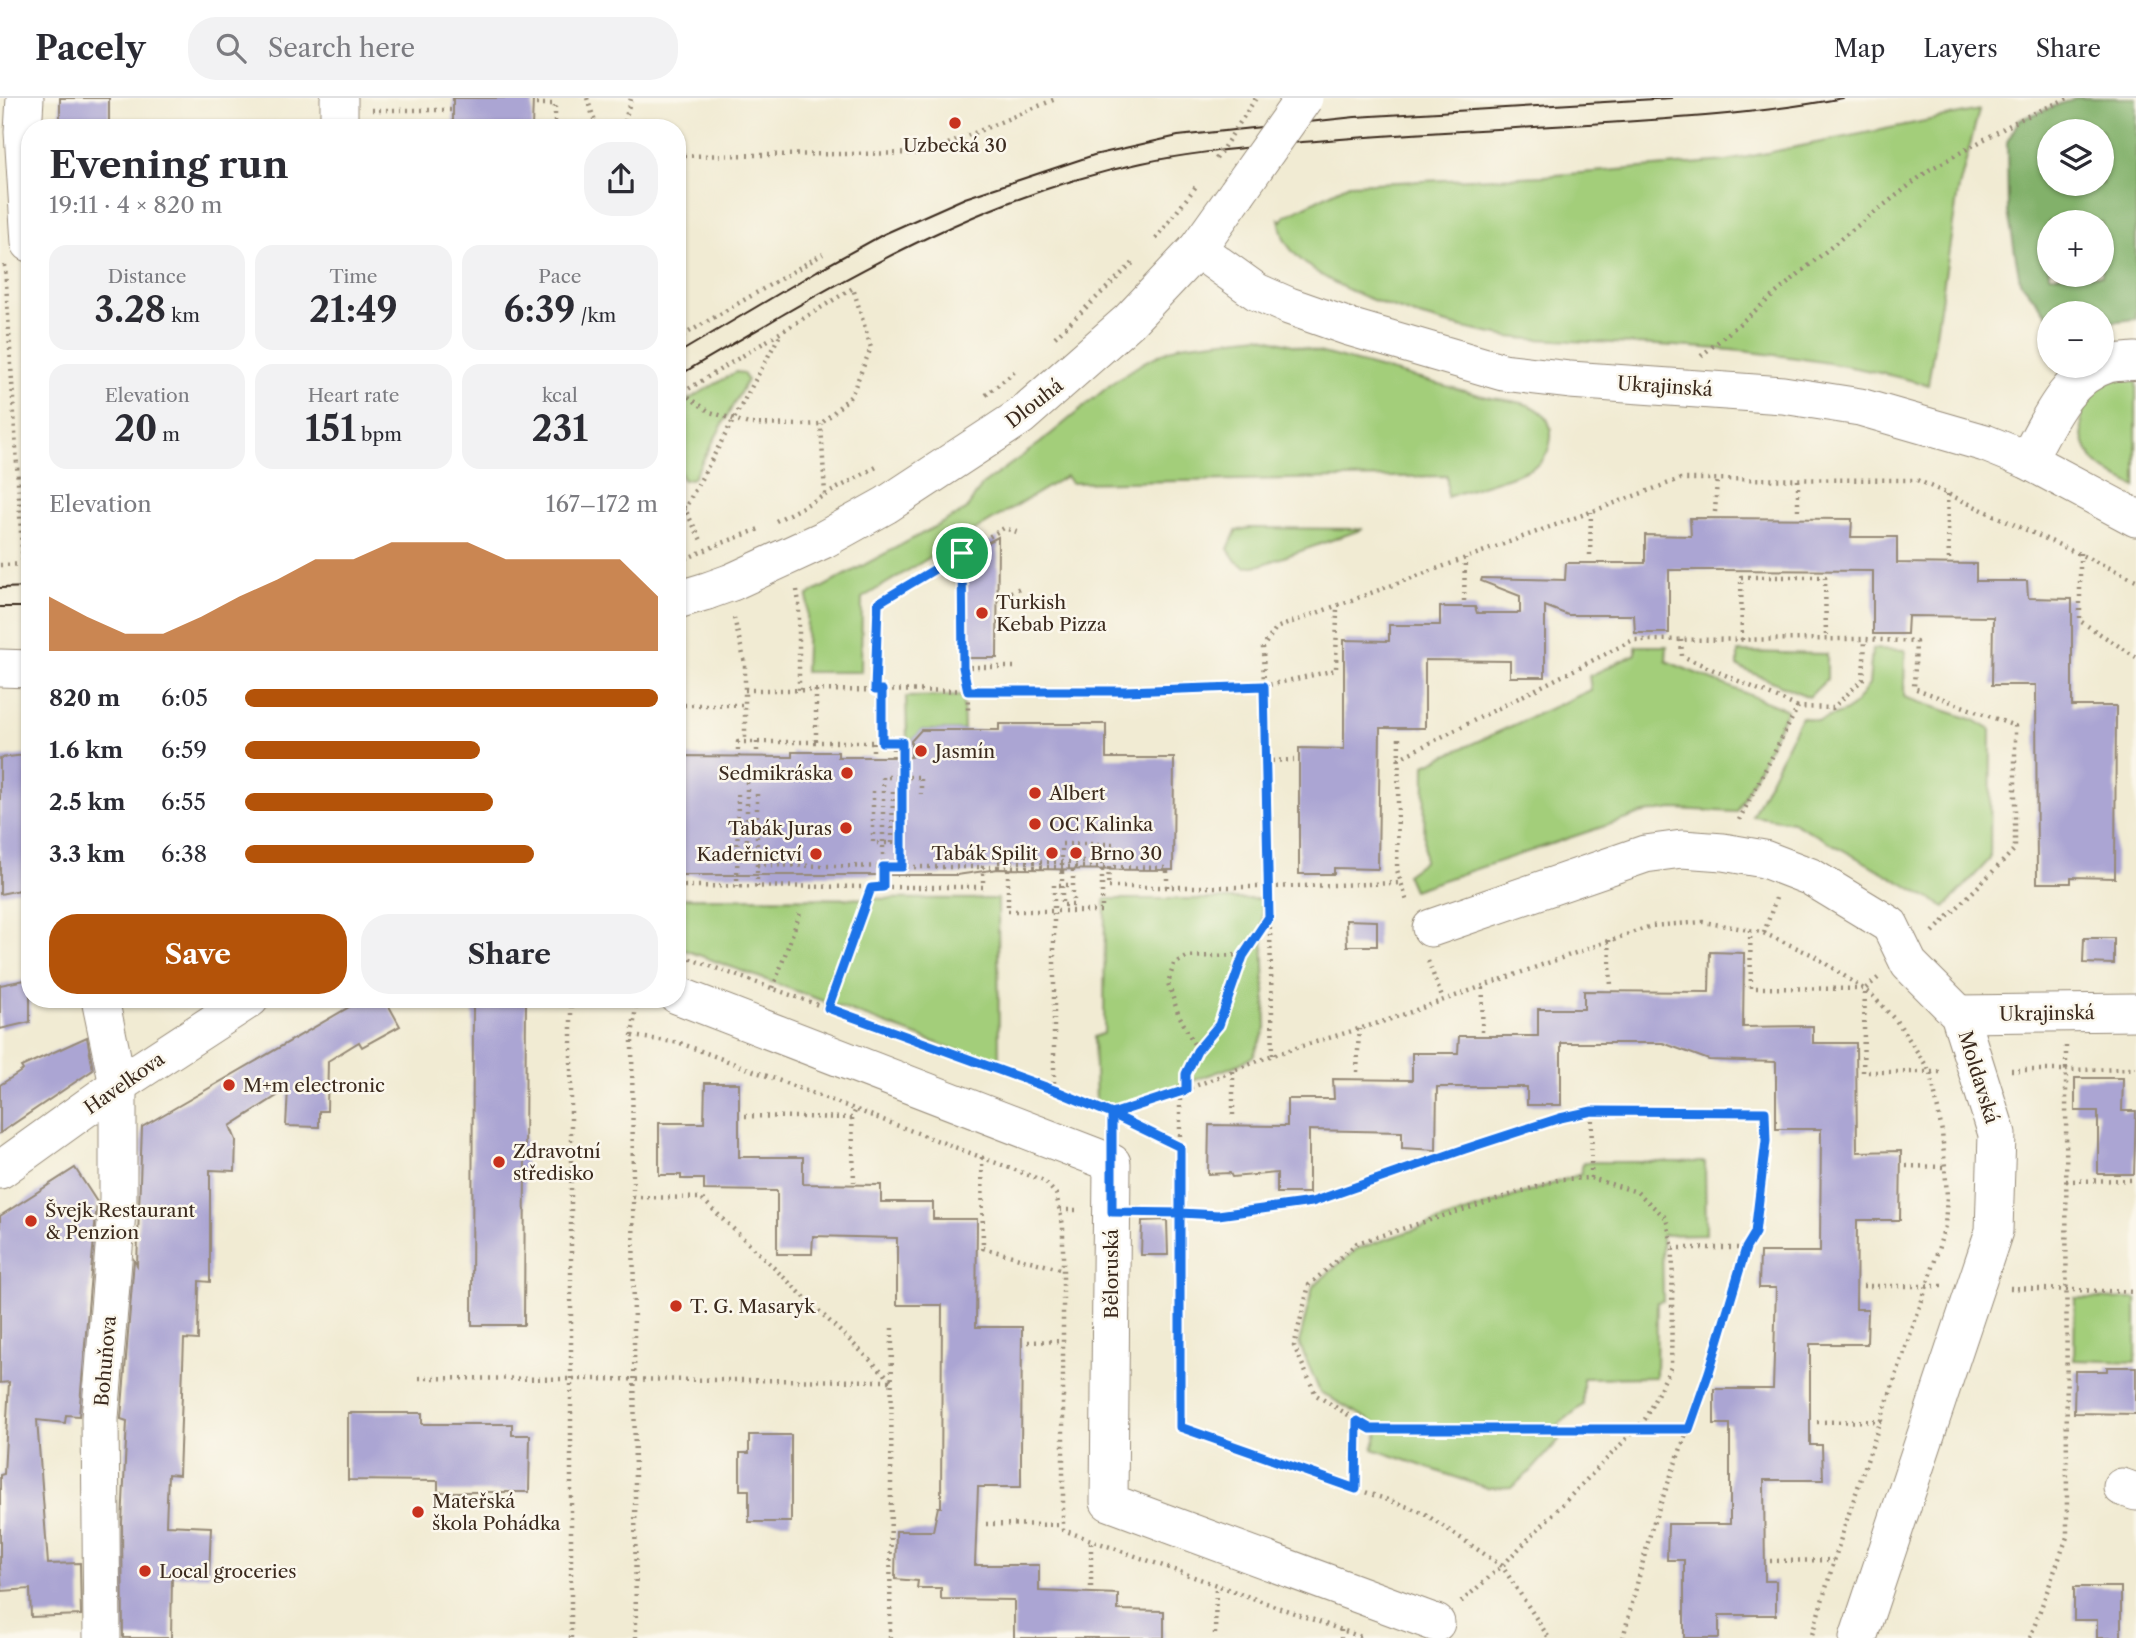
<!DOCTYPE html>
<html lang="en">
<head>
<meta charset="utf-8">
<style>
	body { margin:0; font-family:"Libre Caslon Text",serif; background:#f2f2f3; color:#2b2b33; height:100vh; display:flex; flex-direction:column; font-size:26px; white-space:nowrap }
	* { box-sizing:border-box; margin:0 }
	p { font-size:23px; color:#7c7c81 }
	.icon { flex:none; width:38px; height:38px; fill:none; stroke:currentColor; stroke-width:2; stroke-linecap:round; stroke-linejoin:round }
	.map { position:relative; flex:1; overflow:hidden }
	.side { position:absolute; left:21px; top:21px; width:665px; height:889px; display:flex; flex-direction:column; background:#fff; border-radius:28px; box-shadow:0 2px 5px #0004 }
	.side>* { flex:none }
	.controls { position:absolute; left:2037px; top:21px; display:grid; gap:14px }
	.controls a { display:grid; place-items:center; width:77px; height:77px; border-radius:50%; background:#fff; box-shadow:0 2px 5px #0004; font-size:35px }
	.pin { position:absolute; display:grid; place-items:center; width:60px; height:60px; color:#fff; margin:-30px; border:4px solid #fff; border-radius:50%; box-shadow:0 2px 7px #0007 }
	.round { display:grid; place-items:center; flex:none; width:74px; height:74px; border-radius:28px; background:#f2f2f3 }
	.headline { display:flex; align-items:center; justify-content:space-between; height:119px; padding:0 28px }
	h1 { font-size:38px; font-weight:700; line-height:52px }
	.stats { display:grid; grid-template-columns:repeat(3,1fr); gap:10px; height:119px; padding:7px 28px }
	.stats div { display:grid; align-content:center; border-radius:18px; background:#f2f2f3; text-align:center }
	.stats b { font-size:35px; font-weight:700 }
	.stats small { font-size:19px; font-weight:400 }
	.stats p { font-size:19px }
	.chart { height:196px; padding:14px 28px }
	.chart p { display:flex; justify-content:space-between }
	.chart svg { width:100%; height:126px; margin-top:7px; fill:#b45309; opacity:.7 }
	.button { display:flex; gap:14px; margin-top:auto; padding:14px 28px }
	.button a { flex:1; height:80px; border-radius:28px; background:#b45309; color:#fff; font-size:28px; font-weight:700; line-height:80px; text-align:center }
	.button a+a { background:#f2f2f3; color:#2b2b33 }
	ul { padding:0 28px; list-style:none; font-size:23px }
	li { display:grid; grid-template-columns:112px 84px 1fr; align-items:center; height:52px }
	li i { height:18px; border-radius:9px; background:#b45309 }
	header { display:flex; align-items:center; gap:42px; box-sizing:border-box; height:98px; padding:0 35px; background:#fff; border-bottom:2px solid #e1e1e2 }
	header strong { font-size:33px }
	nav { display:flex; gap:38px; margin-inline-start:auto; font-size:24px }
	.search { width:490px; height:63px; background:#f2f2f3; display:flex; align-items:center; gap:18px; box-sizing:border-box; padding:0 24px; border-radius:28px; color:#7c7c81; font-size:26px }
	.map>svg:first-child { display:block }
	.green { fill:#a3ce7a; stroke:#6f7c4c; stroke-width:2 }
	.forest { fill:#82b16a; stroke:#5e6e44; stroke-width:2; fill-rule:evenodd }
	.building { fill:#aba5d3 }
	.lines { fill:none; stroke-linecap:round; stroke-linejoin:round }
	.minor-casing { stroke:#968a78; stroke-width:39 }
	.path { stroke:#968a78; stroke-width:4.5; stroke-dasharray:2 5; stroke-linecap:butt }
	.minor { stroke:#fff; stroke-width:37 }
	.tram { stroke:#3b2a1e; stroke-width:2 }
	.minor-bridge-casing { stroke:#968a78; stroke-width:39; stroke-linecap:butt }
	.path-bridge { stroke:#968a78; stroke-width:4.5; stroke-dasharray:2 5; stroke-linecap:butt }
	.minor-bridge { stroke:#fff; stroke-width:37 }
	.route-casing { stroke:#fff; stroke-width:14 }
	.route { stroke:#1a73e8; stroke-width:9 }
	.poi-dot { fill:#c8321e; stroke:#fbf7ec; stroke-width:2.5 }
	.labels { text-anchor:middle; stroke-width:5; stroke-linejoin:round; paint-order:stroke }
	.poi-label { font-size:19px; fill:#3b2a1e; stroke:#fbf7ec; text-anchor:start }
	.street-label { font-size:19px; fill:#3b2a1e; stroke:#fbf7ec }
</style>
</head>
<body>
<header>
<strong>Pacely</strong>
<div class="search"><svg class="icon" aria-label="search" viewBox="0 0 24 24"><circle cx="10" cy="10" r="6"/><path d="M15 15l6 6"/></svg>Search here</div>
<nav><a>Map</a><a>Layers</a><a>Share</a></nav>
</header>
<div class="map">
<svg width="2136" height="1540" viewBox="0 0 2136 1540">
	<rect width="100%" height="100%" fill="#fbf7ec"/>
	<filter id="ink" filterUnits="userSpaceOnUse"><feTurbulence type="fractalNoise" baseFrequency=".0143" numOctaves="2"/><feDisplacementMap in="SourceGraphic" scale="14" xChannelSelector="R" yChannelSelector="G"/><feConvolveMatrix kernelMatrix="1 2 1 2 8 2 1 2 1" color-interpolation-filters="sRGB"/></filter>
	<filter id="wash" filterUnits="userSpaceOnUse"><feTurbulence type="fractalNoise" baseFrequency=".00686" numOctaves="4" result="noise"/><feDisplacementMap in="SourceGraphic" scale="28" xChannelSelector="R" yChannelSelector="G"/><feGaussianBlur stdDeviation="1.57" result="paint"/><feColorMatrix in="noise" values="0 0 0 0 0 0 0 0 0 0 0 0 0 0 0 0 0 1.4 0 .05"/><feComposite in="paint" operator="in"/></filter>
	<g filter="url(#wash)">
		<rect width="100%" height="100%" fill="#f1ebd3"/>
		<g class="green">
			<path d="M1979,12l-21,82 -30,193c-61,-17 -124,-27 -187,-34 -56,-6 -113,-7 -170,-10 -22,-2 -46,-1 -68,-5 -57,-10 -184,-42 -216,-92 -5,-6 -6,-17 -8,-25l3,2 3,-5 64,-32 195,-8 183,-15z"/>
			<path d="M1259,238l232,62c27,3 62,6 60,40 -1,9 -4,18 -11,25 -13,11 -74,27 -93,34v-21l-376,7 -5,-7 -204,122 -1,74h-56l3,-77 158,-85 16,-25 58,-42 75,-62 29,-19 36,-17z"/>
			<path d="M736,274l7,1 4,7 -54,98 -10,2 -6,-14v-60z"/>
			<path d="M2136,280v109c-15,-8 -36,-16 -45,-31 -17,-27 -12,-67 23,-76 7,-2 15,-1 22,-2z"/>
			<path d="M1249,430h1l113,1 -102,36 -16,2 -9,-6 -8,-12 8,-18z"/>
			<path d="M1636,548h31l-1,15 121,49 -50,102 -64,-3 -29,4 -231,77 -7,-16 18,-13 1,-96 166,-75 -2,-14 47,-22z"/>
			<path d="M1872,551l33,1 -1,47 70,23 17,10 -1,129 -45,48 -152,-85 -41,-6 49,-99 17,4 26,-9 9,-6 16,-21z"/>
			<path d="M1738,554l89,2v25l-18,18 -71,-30z"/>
			<path d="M963,598l1,34h-42l-11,11 -4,-3 -1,-41z"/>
			<path d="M677,800l321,1 1,167 -322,-119z"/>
			<path d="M1105,801h157l4,130 -13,27 -16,9 -120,43 -21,-6 -2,-65 10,-4z"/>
			<path d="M1583,1064h122l1,72 -44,1 1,66 -6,1 -1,75 -73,1v27l-24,19v16l-26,29 -21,18 -25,1 -114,-39 7,-23 -60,-34 -21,-49 14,-57 44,-37 224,-75z"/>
			<path d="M2075,1200l61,1v63l-62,-2z"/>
		</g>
		<path class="forest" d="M2075,0h61v221l-34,4v-10h-53v4l-29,-36 -12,-69 -1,-70 12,-22zM2049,33h53v53h-53zM2049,124h53v53h-53z"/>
		<g id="blocks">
			<g class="building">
				<rect x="60" y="0" width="49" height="30"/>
				<path d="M453,0h80l-1,30h-79z"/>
				<path d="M1690,420l162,1 -1,18h46v26l79,1v17h51l1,17 44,1v107h44l-1,172 -44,-1v6h-34l-1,-198h-44l1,-68 -85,-1 -1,18h-34v-63l-160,-1h-44v63h-34l-1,-18h-66l-23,-9v71h-35v-16l-85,-1v68h-45l-2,141 -44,-1v6h-35v-126l45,1v-109l45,1v-16h51v-18h35l2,6h43v-17l-39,-15 1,-3 83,2 1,-17h79v-28l46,1z"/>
				<path d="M998,439l-1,121h-32l1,-104z"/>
				<path d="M999,626h107v34h68l-1,112 -175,-1 -41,6h-280v-119l115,1v-5h46v5h73v-16l10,-11h78z"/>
				<path d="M25,657l5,39v94l-30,6v-136z"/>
				<path d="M1346,822l31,1v25h-30z"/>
				<path d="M2084,840h30v26l-31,-1z"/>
				<path d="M1710,854l34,1 -1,74 70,-1v17h43l1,109 44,-1 -1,69h-43l-1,89h12l-1,35h-57v101h12l1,35h-59l1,101h11v34h-57v23h-35v-78h-17l1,-36h62v-100h-16v-35h59l3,-101h-17l1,-36h60l1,-123h-45v-67l-67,-2 -46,-17h-102v62h-34v-18h-90l-1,63 -34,-2v-16l-93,-2v63h-32v-20l-45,4 -2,-4 -22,1 1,-49 78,1v-27h47l-1,-20 79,1v-27h46l1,-17h79v-27h46v-18l125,1z"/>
				<path d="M30,881v43l-30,7v-44z"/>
				<path d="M363,901h22l15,27 -38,21 -3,-5 -31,19 -1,50h-8v16l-33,-1 2,-37 -58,37 6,14 -1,31 -25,-1v112l-11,-1 -1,59 -14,-1 -5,136 -11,-1 -2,51 45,2 -2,49h-37l-1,62h-48l-1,-115 5,-102 -6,-2 13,-159 3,5 5,-138z"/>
				<path d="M473,901h53l-2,326h-52z"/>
				<path d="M87,939l6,33 -93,63v-48l23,-15 -2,-3z"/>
				<path d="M2075,980h48l-1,33h14l-2,63h-36v-63h-23z"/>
				<path d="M705,985h34v74h64v27l78,1v17h52v17h44l-1,108h46l-1,127v33h-43l-3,78h64v26l79,3v16l46,1v27h-150v-38l-73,-1v-11h-24l1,-7 -23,-2 1,-48h37l5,-24h3l1,-202h-45v-67l-84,-2 -1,18h-35v-63l-73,-1v-11h-23v-4h-22v-52h45z"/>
				<path d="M75,1070l22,34 -18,214 -13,-1 -1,8 -28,-3 11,144 32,-1 1,52 -50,2 -1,-28 -28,2 -2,-24v-92l4,-1 5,-92 -9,1v-167z"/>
				<path d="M1167,1122l1,35h-27l1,-34z"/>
				<path d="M2107,1269h29v47l-62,-1 1,-42h32z"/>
				<path d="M348,1315h74v11h90v11h18l-1,57h-91v-11l-90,-1z"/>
				<path d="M749,1337h42v87h-42v-32h-9v-37h9z"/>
				<path d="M2074,1489h47v51h-24v-18h-23z"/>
			</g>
		</g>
	</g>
	<g filter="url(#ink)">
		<use href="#blocks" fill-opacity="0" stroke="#968a78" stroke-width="2"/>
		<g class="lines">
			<defs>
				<g id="minor">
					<path d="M25,0l-2,34 7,111"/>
					<path d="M339,30v-30"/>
					<path d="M1197,151l60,43 32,14 60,21 154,45 67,8 213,15 77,12 125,36 42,17 109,58"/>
					<path d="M2027,362c20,-35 38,-83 81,-96 9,-2 19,-2 28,-3"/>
					<path d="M732,484l91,-42 63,-35 134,-88 109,-96 68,-72 40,-56"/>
					<path d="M677,502l30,-9"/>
					<path d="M0,570l30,1"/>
					<path d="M1431,830l214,-74 37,-5 41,3 41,7 47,18 79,48 19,39 50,50 38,120 -3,97 -136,407"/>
					<path d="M677,897l435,168 -3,339 327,121"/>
					<path d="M100,901l18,86v115l-18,218 2,220"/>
					<path d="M1959,916l177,-2"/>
					<path d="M0,1072l118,-85 132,-86"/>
					<path d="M2122,1389l14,5"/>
				</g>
			</defs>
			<use href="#minor" class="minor-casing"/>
			<g class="path">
				<path d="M587,0l10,30"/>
				<path d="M536,6h19v24"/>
				<path d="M372,12h80"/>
				<path d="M623,30l8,-30"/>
				<path d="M677,58l249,-3 132,-55"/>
				<path d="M1156,141l41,-54"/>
				<path d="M5,167l18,300"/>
				<path d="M1055,239l80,-76"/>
				<path d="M677,241l146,-85"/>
				<path d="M1701,258l142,-119 86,-67 90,-50 49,-22"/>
				<path d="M986,297l31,-25"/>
				<path d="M677,298l176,-108 18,60 -20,48 -30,28 -20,1"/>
				<path d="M1798,382v34"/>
				<path d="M677,396l25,48"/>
				<path d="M1947,396l2,65"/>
				<path d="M825,397l55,-30"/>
				<path d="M684,412l97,-177"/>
				<path d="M1715,414l2,-33"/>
				<path d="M776,423l49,-26 -4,-71"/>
				<path d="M717,447l45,-17"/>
				<path d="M2080,455v68l56,36"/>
				<path d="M962,456l1,113 5,24v21"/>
				<path d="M1590,457l1,-43"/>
				<path d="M680,463l12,-5"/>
				<path d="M0,467l30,-1"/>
				<path d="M797,492l2,13v87"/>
				<path d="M998,500l22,-10"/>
				<path d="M1464,503l1,-43"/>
				<path d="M734,520l11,45v79"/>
				<path d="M1681,542l1,16 116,51"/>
				<path d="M1742,542l-1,-63h84l1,62"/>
				<path d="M963,569h55"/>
				<path d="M745,592l380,1 139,-5 72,-16 1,-65"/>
				<path d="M816,592v52"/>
				<path d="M875,592l3,-87 126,-75 16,5"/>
				<path d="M25,605l5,53"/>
				<path d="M677,607h68"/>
				<path d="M1399,640l-2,132 11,34"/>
				<path d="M757,644v15"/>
				<path d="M873,644v15"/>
				<path d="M882,644v-52"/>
				<path d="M738,659v-15h155"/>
				<path d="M893,659v-15h9v125h81"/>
				<path d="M1398,661l235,-119 232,-1 51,3 -2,46 101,38v123l-85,86"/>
				<path d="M1265,663l29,-1"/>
				<path d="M873,693v52h10v-66h38v17"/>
				<path d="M1739,722l59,-113 35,1 30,-29 2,-39"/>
				<path d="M747,742v-59"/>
				<path d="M998,764h104v49h-94v-49"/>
				<path d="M757,767l145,2"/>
				<path d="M1062,774v-28h53"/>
				<path d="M677,788l206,1v-44h9l1,-52"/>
				<path d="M737,789l1,-96"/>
				<path d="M757,789v-96"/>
				<path d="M883,789h100v-20h15"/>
				<path d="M1167,789h-59l1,-20 58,1v19h102l132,-4"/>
				<path d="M1750,832l1,58 113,1"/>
				<path d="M1764,835l12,-35"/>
				<path d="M1609,842l2,47"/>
				<path d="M677,856l377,136 58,24 68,33"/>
				<path d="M1428,863l15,39"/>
				<path d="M1878,880l-13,11 -2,83h80"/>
				<path d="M773,890l27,-75"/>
				<path d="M571,901v639"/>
				<path d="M828,910l43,-120"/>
				<path d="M1482,934l1,-47"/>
				<path d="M632,938l48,7 364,138 12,13 7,31v305l301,108"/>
				<path d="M1197,952l-19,-37 -10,-30 6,-19 13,-7 56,-2"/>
				<path d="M1273,957l-10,-408 13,-19 404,-149 237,1 219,100"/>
				<path d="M2011,972h55v-24"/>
				<path d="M1233,973v47"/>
				<path d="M1357,974l2,-43"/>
				<path d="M1054,992v-205h19"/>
				<path d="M1186,992v-16l11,-24 22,-25 24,-70 26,-38"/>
				<path d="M1180,994v335l242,85 80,54 47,72"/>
				<path d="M745,1018l107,2 4,-9"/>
				<path d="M852,1020l2,64"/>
				<path d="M1112,1031v-15l68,-22 93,-37 115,-35 263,-94 52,-4 58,10 52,23 58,39 28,30 32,49 11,59 3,35 2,29 -2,30 -14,48 -87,254 -33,110"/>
				<path d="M982,1059l1,91 80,22"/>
				<path d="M1906,1068l39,1"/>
				<path d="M1591,1080l1,-67"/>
				<path d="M2066,1083l70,-1"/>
				<path d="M633,1099l68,1 190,182"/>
				<path d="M1060,1112h18"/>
				<path d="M1143,1114l75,3 94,-13 153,-53 95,-31 32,-7 173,2 1,28 -11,92 -9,15 -37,124 -57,155 -29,111"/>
				<path d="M1673,1150h73"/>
				<path d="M1863,1188h79"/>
				<path d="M2010,1190l126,4"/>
				<path d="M1028,1244l35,-1"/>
				<path d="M419,1280l473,3"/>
				<path d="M1817,1324l65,-1"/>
				<path d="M1356,1391l1,-68"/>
				<path d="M986,1426l77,1"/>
				<path d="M1770,1463l64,-1"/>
				<path d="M1091,1489v-47"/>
				<path d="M1461,1504l41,-36 134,-137 9,-10 26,-52 2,-119 -7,-30 -29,-26 -46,-14 -30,1 -204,64 -48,42 -15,61 22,49 55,34h318"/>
				<path d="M1341,1532v8"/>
				<path d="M1215,1536l1,-49"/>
				<path d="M636,1540l-4,-602 5,-37"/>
				<path d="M890,1540l2,-313"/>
				<path d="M2030,1540l37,-101 -1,-467 70,-1"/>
			</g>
			<use href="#minor" class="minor"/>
			<g class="tram">
				<path d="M677,256l140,-83 67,-37 81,-36 129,-43 84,-19 177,-19 317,-19"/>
				<path d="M677,279c33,-21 67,-39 100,-59 115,-67 234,-128 365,-155 46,-10 93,-14 140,-19 102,-10 204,-14 306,-20 85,-5 171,-10 255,-26"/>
				<path d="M0,490l30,-1"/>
				<path d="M0,509h30"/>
			</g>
			<defs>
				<g id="minor-bridge">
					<path d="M1237,95l67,-95"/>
					<path d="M707,493l25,-9"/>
				</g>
			</defs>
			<use href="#minor-bridge" class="minor-bridge-casing"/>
			<g class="path-bridge">
				<path d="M1216,61l40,-61"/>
				<path d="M677,291l33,23 39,12 52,1"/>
				<path d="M692,458l25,-11"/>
				<path d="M998,769h111"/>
				<path d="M1062,774v33h11v-38"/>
			</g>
			<use href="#minor-bridge" class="minor-bridge"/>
		</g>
	</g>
	<g class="lines" filter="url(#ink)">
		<defs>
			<path id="route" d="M962,455l-84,50 -3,87h7v52h20v125h-19v20l-12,1 -43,120 226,82 58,24 68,33v66l38,2 94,-13 153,-53 95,-31 32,-7 173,1 1,29 -11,92 -9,15 -37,124 -20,57h-318l-14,-8 -1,68 -176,-62v-214l-68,-1v-98l74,-24v-16l11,-23 22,-26 24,-69 26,-39 -5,-231 -139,5h-157l-5,-24 -1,-114"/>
		</defs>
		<use href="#route" class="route-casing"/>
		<use href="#route" class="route"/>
	</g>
	<g class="poi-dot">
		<circle cx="955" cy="25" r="7"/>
		<circle cx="982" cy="515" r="7"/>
		<circle cx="921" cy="653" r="7"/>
		<circle cx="847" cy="675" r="7"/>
		<circle cx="1035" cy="695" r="7"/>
		<circle cx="1035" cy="726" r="7"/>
		<circle cx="846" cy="730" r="7"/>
		<circle cx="1052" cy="755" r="7"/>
		<circle cx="1076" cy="755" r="7"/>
		<circle cx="816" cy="756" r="7"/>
		<circle cx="229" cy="987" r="7"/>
		<circle cx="499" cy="1064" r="7"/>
		<circle cx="31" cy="1123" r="7"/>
		<circle cx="676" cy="1208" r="7"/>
		<circle cx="418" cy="1414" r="7"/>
		<circle cx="145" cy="1473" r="7"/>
	</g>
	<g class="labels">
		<g class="poi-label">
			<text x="955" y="54" text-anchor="middle">Uzbecká 30</text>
			<text x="996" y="511">Turkish<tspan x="996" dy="22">Kebab Pizza</tspan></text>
			<text x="935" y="660">Jasmín</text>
			<text x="833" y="682" text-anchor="end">Sedmikráska</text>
			<text x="1049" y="702">Albert</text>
			<text x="1049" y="733">OC Kalinka</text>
			<text x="832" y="737" text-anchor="end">Tabák Juras</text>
			<text x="1038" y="762" text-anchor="end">Tabák Spilit</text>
			<text x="1090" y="762">Brno 30</text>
			<text x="802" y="763" text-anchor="end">Kadeřnictví</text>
			<text x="243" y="994">M+m electronic</text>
			<text x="513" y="1060">Zdravotní<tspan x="513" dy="22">středisko</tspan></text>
			<text x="45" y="1119">Švejk Restaurant<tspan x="45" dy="22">&amp; Penzion</tspan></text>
			<text x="690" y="1215">T. G. Masaryk</text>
			<text x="432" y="1410">Mateřská<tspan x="432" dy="22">škola Pohádka</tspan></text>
			<text x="159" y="1480">Local groceries</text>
		</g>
		<g class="street-label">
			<text transform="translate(1665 288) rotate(4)" y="7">Ukrajinská</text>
			<text transform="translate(1034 305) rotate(-38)" y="7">Dlouhá</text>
			<text transform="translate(2047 915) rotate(-1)" y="7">Ukrajinská</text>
			<text transform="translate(1979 979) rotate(73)" y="7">Moldavská</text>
			<text transform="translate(124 985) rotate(-35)" y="7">Havelkova</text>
			<text transform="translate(1111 1176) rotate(-90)" y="7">Běloruská</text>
			<text transform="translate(105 1263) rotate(-85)" y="7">Bohuňova</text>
		</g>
	</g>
</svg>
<div class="controls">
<a><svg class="icon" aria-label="layers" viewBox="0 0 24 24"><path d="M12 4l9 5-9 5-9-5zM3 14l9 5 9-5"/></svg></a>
<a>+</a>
<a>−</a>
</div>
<div class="pin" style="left:962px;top:455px;background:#1e9e55"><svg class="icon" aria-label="arrive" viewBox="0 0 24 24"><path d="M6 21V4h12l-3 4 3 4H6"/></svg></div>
<section class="side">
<div class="headline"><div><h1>Evening run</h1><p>19:11 · 4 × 820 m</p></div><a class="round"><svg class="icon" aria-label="share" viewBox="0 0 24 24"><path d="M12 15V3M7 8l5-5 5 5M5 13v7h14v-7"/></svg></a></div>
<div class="stats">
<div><p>Distance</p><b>3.28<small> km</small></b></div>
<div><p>Time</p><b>21:49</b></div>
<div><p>Pace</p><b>6:39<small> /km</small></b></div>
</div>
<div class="stats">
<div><p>Elevation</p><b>20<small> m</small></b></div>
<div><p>Heart rate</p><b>151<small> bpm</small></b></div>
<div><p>kcal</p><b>231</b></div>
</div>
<div class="chart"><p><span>Elevation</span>167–172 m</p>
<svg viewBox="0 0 160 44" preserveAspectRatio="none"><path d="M0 44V25L10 32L20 38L30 38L40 32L50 25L60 19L70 12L80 12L90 6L100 6L110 6L120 12L130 12L140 12L150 12L160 25V44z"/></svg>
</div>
<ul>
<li><b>820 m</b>6:05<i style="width:100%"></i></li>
<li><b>1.6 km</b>6:59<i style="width:57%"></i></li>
<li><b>2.5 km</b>6:55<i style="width:60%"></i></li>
<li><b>3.3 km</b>6:38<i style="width:70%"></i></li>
</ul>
<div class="button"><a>Save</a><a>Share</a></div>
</section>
</div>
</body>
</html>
